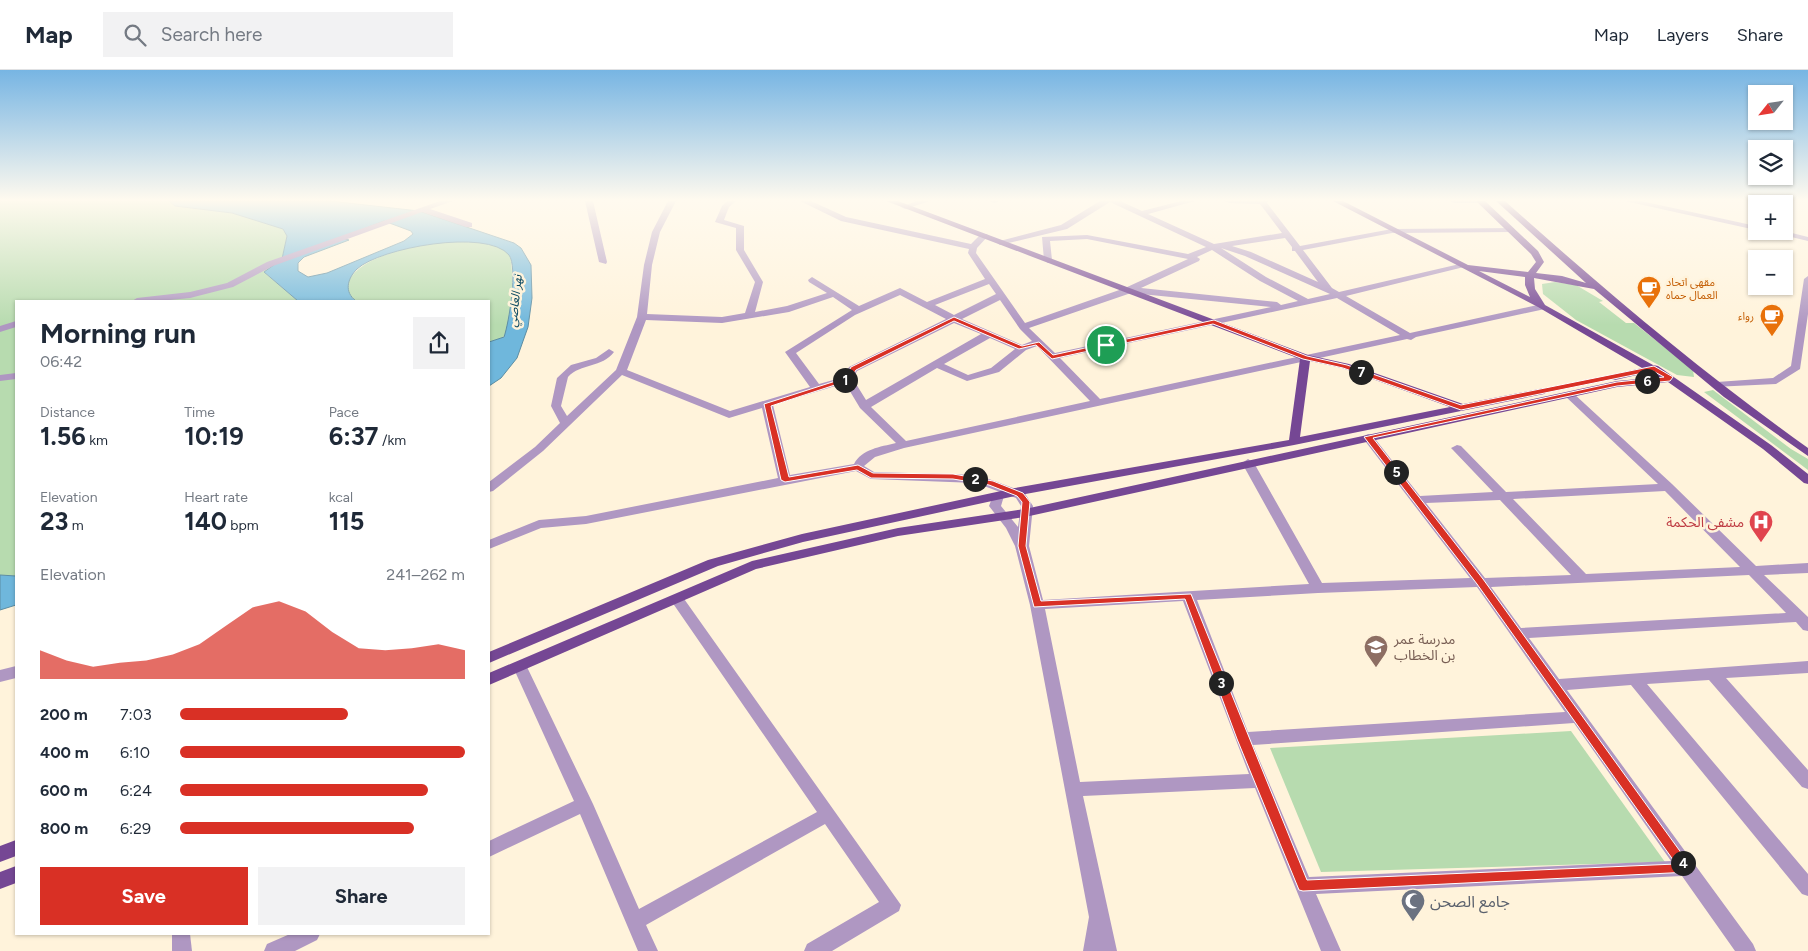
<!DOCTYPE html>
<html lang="en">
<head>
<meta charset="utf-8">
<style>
	body { margin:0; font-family:Figtree,"Noto Sans Arabic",sans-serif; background:#f2f2f3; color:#1f2937; height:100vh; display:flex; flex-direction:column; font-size:19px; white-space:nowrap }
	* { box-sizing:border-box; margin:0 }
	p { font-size:16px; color:#747a83 }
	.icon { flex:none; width:28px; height:28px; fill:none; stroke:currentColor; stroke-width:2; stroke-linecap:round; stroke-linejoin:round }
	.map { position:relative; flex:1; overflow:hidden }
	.side { position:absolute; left:15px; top:230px; width:475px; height:635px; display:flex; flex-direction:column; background:#fff; border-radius:0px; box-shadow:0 1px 4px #0004 }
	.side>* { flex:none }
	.needle { width:32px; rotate:240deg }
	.fabs { position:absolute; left:1748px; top:15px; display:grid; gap:10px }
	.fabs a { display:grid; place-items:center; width:45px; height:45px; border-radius:0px; background:#fff; box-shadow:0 1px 4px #0004; font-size:25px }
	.pin { position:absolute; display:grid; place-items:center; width:42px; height:42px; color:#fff; margin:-21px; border:2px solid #fff; border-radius:50%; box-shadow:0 1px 5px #0007 }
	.km { position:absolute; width:25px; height:25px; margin:-12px; border-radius:50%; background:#222; color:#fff; font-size:14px; line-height:25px; text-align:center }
	.round { display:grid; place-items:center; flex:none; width:52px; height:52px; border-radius:0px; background:#f2f2f3 }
	.head { display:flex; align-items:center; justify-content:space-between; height:85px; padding:0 25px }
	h1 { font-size:28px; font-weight:700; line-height:38px }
	.metrics { display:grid; grid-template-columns:repeat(3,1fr); gap:8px; height:85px; padding:5px 25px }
	.metrics div { display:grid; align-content:center }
	.metrics b { font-size:25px; font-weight:700 }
	.metrics small { font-size:14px; font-weight:400 }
	.metrics p { font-size:14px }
	.chart { height:140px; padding:10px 25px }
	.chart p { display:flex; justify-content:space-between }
	.chart svg { width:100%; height:90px; margin-top:5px; fill:#d93025; opacity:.7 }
	.primary-button { display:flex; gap:10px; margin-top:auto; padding:10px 25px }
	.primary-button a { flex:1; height:58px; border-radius:0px; background:#d93025; color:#fff; font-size:20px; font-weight:700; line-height:58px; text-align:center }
	.primary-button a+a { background:#f2f2f3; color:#1f2937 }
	ul { padding:0 25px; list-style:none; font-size:16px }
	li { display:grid; grid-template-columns:80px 60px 1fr; align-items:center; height:38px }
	li i { height:12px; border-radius:6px; background:#d93025 }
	header { display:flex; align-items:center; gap:30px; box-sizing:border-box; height:70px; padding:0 25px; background:#fff; border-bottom:1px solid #e0e1e3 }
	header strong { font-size:24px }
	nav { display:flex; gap:28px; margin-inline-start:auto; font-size:18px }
	.search { width:350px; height:45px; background:#f2f2f3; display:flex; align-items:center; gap:12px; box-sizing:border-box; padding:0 18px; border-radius:0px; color:#747a83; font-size:19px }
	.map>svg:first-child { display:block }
	.green { fill:#b7dbaf }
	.water { fill:#6fb7dc; stroke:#5c8da3; fill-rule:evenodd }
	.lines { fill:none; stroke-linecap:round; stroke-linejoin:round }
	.minor { fill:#af97c2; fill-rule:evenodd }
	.major { fill:#754794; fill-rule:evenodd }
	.route { fill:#d93025; stroke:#fff; fill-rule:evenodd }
	.labels { text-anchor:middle; stroke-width:5; stroke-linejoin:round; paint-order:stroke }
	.far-food-label { font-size:11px; fill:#c56008; stroke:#fff3db; text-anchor:start }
	.far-water-label { font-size:12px; font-style:italic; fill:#05445e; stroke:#fff3db }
	.health-label { font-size:14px; fill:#be3a42; stroke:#fff3db; text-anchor:end }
	.education-label { font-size:14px; fill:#785e54; stroke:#fff3db; text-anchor:start }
	.near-worship-label { font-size:16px; fill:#5b616d; stroke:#fff3db; text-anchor:start }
</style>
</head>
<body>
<header>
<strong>Map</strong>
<div class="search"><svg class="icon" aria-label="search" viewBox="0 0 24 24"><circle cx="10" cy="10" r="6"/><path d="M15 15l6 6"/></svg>Search here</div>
<nav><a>Map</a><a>Layers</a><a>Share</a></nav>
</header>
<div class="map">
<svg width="1808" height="881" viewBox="0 0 1808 881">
	<rect width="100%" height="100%" fill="#fff3db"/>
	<g class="green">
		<path d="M0,131h169l6,5 57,7 51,16 4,7 -5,23 -16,15 32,27h-282v275l-16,-1z"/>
		<path d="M451,171c16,0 45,0 57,12 8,8 3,76 -5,84 -3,4 -9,5 -14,5v-41h-133c-6,-4 -11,-12 -7,-20 13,-28 75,-36 102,-40z"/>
		<path d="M1555,212l21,3 27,16 -4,1 27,21h8l59,47 1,7 -17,-2 -101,-55 -33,-26 -1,-10z"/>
		<path d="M1713,320l78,59 17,10v11l-104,-78z"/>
		<path d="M1571,661l94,131 -344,10 -51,-124z"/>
	</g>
	<g class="water">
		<path d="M169,131h161l89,10 95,32 7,5 10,17 1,33 -4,29 -11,31 -16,20 -12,8v-44l15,-5c5,-14 14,-70 5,-82 -22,-27 -130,-7 -152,14 -10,10 -13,23 -1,32h-58l-34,-29 18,-13 5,-23 -4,-7 -51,-16 -57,-7zM384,151l27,10 2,3 -9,7 -77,32 -19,4 -10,-6v-8l6,-6 45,-17 -8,-2z"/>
		<path d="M0,505l16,1v29l-16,5z"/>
	</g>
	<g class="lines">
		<g class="minor">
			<path d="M440,131h13l-23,8 42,14v4h-6l-44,-15 -149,54 -40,21 -43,11 -31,3h-27l5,-3 53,-6 37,-9 40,-21z"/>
			<path d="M585,131h8l14,61 -1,2 -7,-2z"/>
			<path d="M668,131h8l-16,31 -8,33 -5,49 75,3 23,-4 10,-31 -19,-32v-22l-21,-6 7,-16 5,-5h9l-7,6 -5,13 20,6v24l19,32 -8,30 32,-6 40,-13 -18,-11 -1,-2 4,-3 47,29 41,-18 27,14 58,-23 -17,-26 1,-4 -128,-28 -41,-20h11l35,16 125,27 10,-10h6l1,2 -11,12 -1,5 49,70 100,-35 63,-29 -101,-20 -37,2 2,19 -4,3 -4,-3 -2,-23 45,-2 101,19 18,-7 -96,-45 -43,27 -67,16 -4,-3 65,-17 39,-24h20l22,10 39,-10h14l-47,13 66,30 68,-11 -22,-29 -31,-1 -4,-2h43l-1,2 33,43 92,-17 122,-1v4h-3l-119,1 -89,17 29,38 7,4 125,-29v4l-118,29 64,37 132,-29 3,1v4l-129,28 -5,3 -4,-1 -503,109 -29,9 -11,9 10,6 104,3 46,17 9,14 -4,40 14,54 266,-16 -67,-121 6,-4 6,4 68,120 148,-5 -108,-141 6,-3 4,1 48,61 73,-4 -40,-42 -2,-2 6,-3 4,1 45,46 152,-8 -94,-89 1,-2h8l99,91 84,82 52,-3v10l-44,2 44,42v14l-5,-1 -7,-8 -267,16 30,41 249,-18v12l-82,5 82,92v19l-6,-2 -93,-107 -62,4 161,190v22l-6,-2 -171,-209 -64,5 186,254 3,7h-21l-53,-75 -366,18 25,57h-20l-66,-163 -172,8 34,155h-34l6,-34 -59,-312 -15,-59 -9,-18 -17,-22 5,-13h8l2,3 -3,10 17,21 3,-21 -5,-8 -40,-15 -105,-4 -15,-8 -270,53 -45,4 -52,21v-9l50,-20 47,-4 192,-38 -16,-70 -33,10 -107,-43 -79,76 -50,40 -4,1v-10l46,-35 25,-24 -9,-17 6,-28 14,-13 25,-7 13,-9 5,3c-12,16 -33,11 -46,25l-7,29 6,10 49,-46 21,-53 7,-52 8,-33zM1285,168l7,9v4h3l23,31 -67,-30 -19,-6zM1221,178l24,8 85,38 -22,5 -42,-22zM1212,180l48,31 38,20 -17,4 -4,-3 -136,-14 58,-27 1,-2 -3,-2zM989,214l7,10 -42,21 -19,-10zM1131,223l140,14 -216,46 -26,-25zM900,225l46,24 -97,48 -5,10 -25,7 -23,-31 59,-38zM833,227l19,13 -67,42 25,35 -80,24 -103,-41 19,-50 76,3 67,-11zM1337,228l63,37 -300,64 -40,-41zM1000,230l20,29 12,12 -10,4 -60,-26zM954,253l27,11 -115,66 -13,-21 4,-8zM990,268l25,11 -24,19 -23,7 -24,-11zM1037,276l53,55 -184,40 -35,-34 66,-39 30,13 32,-9 27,-22zM845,313l15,25 36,35c-16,4 -34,6 -42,21l-64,11 -17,-70zM1665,421l75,76 -154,7 -73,-75zM1500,430l71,75 -86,3 -59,-75zM1749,505l37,38 -265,15 -30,-41zM1477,517l88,125 -317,20 -51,-132 121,-7zM1183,531l66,173 -169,8 -35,-173zM1574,653l97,138 -362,16 -56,-132z"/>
			<path d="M917,131h13l-25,8 -4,-2z"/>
			<path d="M989,131h10l-4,2z"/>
			<path d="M1450,131h34l-4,2h-26z"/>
			<path d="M1625,131h16l115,25v4z"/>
			<path d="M1767,161h17l24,6v4z"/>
			<path d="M1808,206v38l-8,55 -24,15 -63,3 -1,-2 5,-3 56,-4 18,-12 13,-87z"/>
			<path d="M16,251v6l-16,5v-6z"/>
			<path d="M16,303v6l-16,2v-6z"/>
			<path d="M677,524l5,2 219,309 -2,6 -67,40h-28l3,-7 72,-42 -54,-78 -179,101 12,26h-20l-58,-137 -91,43v-16l85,-40 -61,-134 2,-4 5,-2 5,2 2,4 66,137 46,105 178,-97 -145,-210 -2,-3 2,-3z"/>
			<path d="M16,596v12l-16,4v-12z"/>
			<path d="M172,864h18l2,17h-20z"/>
			<path d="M290,864h30l-3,6 -22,11h-31l3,-7z"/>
		</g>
		<g class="major">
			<path d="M886,131h12l410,154 41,9 114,40 81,-16 5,3 -5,3 -250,51 -279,51 -212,46 -85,24 -229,97v-11l219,-92 94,-26 213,-46 274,-48 11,-81zM1310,291l32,7 108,39 -150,30z"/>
			<path d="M1333,131h10l125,64 60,7 8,-10 -5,-8 -55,-53h9l53,50 6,11 -8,11 26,3 24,7 -90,-82h9c97,87 196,171 303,247v8l-84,-59 -130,-108 -60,-11 1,11 10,16 108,60 5,1 113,79 37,29v10l-4,-1 -41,-34 -95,-67 -51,5 -592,130 -127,19 -142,33 -267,116v-12l263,-112 146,-33 127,-19 592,-128 42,-4 -9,-5 -35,8 -4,-1v-4l31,-7 -104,-61zM1479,201l46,6v8l5,12z"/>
			<path d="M16,770v16l-16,6v-16z"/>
			<path d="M16,796v17l-16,6v-17z"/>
		</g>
	</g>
	<linearGradient id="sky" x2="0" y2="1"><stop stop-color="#77b5e3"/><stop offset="0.51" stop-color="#fffaef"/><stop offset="1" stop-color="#fffaef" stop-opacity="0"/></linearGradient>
	<rect width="1808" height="255" fill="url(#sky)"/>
	<path class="route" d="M954,247l68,29 17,-4 14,13 161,-35 93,36 40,9 114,40 193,-39 19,11 -3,4 -53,5 -244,52 110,141 207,286v7l-387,19 -4,-1 -62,-151 -52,-140 -151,8 -16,-61 4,-44 -5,-6 -28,-11 -36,-6 -82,-1 -14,-8 -72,12 -4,-2 -17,-76 81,-26 6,-11zM954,251l65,28 17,-4 16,14 161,-35 90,35 40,9 118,42 192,-39 11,6 -47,5 -253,55 113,147 199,280 -369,16 -116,-286 -150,7 -15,-55 4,-44 -7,-9 -30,-12 -40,-7 -80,-1 -15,-8 -69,12 -18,-71 79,-26 6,-10z"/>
	<defs>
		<symbol id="cafe-pin" viewBox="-11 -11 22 30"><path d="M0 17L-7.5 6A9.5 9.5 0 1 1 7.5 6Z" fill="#e8710a" stroke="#fff3db"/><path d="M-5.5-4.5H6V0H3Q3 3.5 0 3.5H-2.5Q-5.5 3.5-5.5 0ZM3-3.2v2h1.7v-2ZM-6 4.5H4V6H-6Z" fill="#fff"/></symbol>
		<symbol id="hospital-pin" viewBox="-11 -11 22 30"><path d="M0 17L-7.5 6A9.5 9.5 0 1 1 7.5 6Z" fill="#e0444e" stroke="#fff3db"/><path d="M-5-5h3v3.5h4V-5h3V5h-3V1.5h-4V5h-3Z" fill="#fff"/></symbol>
		<symbol id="school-pin" viewBox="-11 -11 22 30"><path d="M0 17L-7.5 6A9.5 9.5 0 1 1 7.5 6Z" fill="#8d6e63" stroke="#fff3db"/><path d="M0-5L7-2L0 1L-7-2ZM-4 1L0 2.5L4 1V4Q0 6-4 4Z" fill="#fff"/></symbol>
		<symbol id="mosque-pin" viewBox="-11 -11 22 30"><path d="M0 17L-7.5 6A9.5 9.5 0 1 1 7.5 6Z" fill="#6b7280" stroke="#fff3db"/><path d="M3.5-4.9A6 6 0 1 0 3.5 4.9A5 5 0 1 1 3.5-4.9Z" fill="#fff"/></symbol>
	</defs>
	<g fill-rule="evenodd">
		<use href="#cafe-pin" x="1635" y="204" width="28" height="38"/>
		<use href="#cafe-pin" x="1758" y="232" width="28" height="38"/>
		<use href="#hospital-pin" x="1747" y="438" width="28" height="38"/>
		<use href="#school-pin" x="1362" y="563" width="28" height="38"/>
		<use href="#mosque-pin" x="1399" y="817" width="28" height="38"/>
	</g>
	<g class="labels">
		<g class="far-food-label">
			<text x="1666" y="216">مقهى اتحاد<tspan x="1666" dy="13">العمال حماه</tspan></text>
			<text x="1754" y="250" text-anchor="end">رواء</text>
		</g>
		<g class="far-water-label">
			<text transform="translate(515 231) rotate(-84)" y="4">نهر العاصي</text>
		</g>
		<g class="health-label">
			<text x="1744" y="457">مشفى الحكمة</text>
		</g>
		<g class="education-label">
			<text x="1394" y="574">مدرسة عمر<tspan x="1394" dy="16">بن الخطاب</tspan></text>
		</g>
		<g class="near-worship-label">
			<text x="1430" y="837">جامع الصحن</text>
		</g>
	</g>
</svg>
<div class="fabs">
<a><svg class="needle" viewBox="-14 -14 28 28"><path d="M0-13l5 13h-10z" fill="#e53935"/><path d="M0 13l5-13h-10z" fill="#747a83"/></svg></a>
<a><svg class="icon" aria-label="layers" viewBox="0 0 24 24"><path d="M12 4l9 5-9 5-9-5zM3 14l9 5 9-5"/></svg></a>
<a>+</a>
<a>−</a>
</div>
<div class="pin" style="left:1106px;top:275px;background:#1e9e55"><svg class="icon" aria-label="arrive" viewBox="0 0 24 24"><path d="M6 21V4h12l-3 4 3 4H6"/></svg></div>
<b class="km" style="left:845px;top:310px">1</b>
<b class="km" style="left:975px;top:409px">2</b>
<b class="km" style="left:1221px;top:613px">3</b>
<b class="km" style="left:1683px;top:793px">4</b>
<b class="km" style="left:1396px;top:402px">5</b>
<b class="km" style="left:1647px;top:311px">6</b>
<b class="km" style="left:1361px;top:302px">7</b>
<section class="side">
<div class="head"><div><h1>Morning run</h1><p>06:42</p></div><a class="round"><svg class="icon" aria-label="share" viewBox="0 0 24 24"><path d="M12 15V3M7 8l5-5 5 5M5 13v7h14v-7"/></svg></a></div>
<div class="metrics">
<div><p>Distance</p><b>1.56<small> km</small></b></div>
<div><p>Time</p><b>10:19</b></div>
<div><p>Pace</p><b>6:37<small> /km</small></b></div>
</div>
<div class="metrics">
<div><p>Elevation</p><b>23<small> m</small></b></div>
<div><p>Heart rate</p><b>140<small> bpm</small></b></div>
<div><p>kcal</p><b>115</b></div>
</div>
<div class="chart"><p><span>Elevation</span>241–262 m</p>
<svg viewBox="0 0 160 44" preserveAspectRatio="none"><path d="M0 44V30L10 35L20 38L30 36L40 35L50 32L60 27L70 18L80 9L90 6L100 11L110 21L120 29L130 30L140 29L150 27L160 30V44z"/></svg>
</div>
<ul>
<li><b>200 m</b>7:03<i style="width:59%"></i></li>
<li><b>400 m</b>6:10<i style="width:100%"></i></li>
<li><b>600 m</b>6:24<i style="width:87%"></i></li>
<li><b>800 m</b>6:29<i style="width:82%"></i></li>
</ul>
<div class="primary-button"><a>Save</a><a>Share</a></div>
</section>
</div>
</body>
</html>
